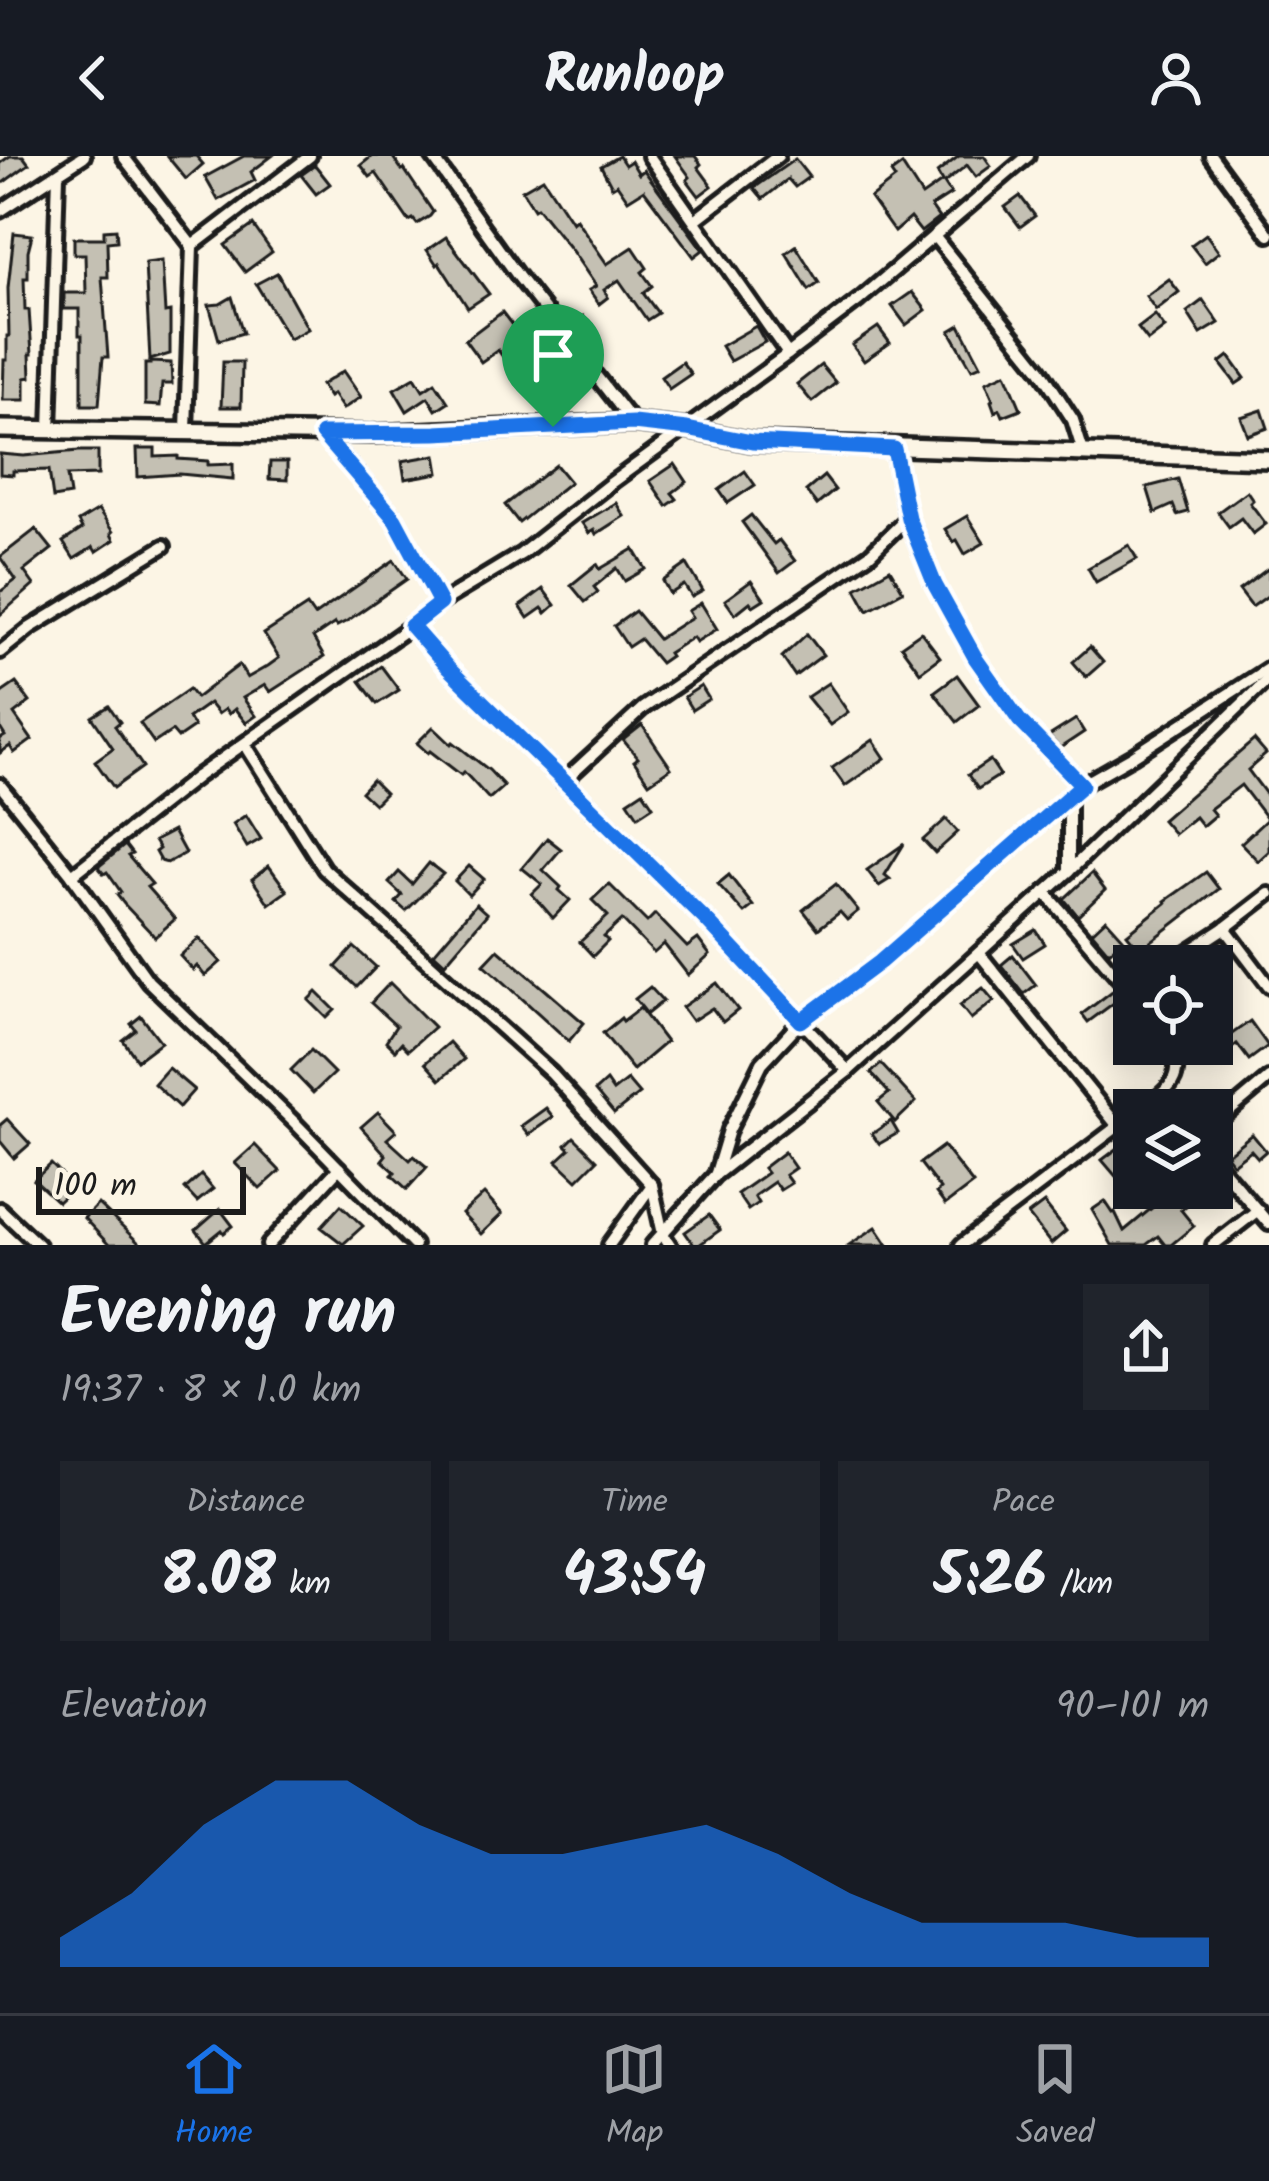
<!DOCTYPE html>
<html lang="en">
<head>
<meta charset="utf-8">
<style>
	body { margin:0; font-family:Kalam,sans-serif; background:#20242c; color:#f1f3f6; height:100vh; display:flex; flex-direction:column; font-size:45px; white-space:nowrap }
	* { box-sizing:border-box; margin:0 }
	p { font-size:39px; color:#9ea1a6 }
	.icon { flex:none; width:66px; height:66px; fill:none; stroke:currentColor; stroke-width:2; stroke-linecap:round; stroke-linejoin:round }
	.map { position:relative; height:1089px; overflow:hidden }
	.details { display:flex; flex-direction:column; background:#171b24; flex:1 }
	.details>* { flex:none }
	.buttons { position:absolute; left:1113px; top:789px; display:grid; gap:24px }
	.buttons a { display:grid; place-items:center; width:120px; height:120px; border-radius:0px; background:#171b24; box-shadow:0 6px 30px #0003; font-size:60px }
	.scale { position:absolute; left:36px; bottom:30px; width:210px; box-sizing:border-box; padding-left:12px; border:6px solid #1c1c1c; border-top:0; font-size:33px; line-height:42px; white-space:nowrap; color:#1c1c1c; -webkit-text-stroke:9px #fcf5e5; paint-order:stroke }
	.pin { position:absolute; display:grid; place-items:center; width:102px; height:102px; color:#fff; margin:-123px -51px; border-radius:50% 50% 50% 0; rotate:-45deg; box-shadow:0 0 12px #0007 }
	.pin .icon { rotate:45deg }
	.round { display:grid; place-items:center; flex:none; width:126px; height:126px; border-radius:0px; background:#20242c }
	.overview { display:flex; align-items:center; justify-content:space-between; height:204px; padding:0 60px }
	h1 { font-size:66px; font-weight:600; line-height:90px }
	.metrics { display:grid; grid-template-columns:repeat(3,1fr); gap:18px; height:204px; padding:12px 60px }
	.metrics div { display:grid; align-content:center; border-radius:0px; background:#20242c; text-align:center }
	.metrics b { font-size:60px; font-weight:600 }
	.metrics small { font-size:33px; font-weight:400 }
	.metrics p { font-size:33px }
	.chart { height:336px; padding:24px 60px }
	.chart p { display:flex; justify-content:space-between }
	.chart svg { width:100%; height:216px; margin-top:12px; fill:#1a73e8; opacity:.7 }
	header { display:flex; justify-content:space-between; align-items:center; height:156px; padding:0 60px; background:#171b24; font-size:54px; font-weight:600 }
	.dock { display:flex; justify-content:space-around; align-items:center; height:168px; border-top:3px solid #363941; background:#171b24; font-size:33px; color:#9ea1a6 }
	.dock a { display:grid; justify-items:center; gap:6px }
	.dock .selected { color:#1a73e8 }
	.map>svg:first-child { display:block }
	.building { fill:#c4c0b3; stroke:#1c1c1c; stroke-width:3 }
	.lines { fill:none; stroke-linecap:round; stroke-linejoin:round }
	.minor-casing { stroke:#1c1c1c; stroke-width:20 }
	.secondary-casing { stroke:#1c1c1c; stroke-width:24 }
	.minor { stroke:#fcf5e5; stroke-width:10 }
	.secondary { stroke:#fcf5e5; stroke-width:15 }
	.route-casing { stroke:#fff; stroke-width:24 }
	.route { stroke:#1a73e8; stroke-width:15 }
</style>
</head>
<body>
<header><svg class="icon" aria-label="back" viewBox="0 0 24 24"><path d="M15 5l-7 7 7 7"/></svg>Runloop<svg class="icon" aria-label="person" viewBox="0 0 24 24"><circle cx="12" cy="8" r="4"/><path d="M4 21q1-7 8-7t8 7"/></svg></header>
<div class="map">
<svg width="1269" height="1089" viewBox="0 0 1269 1089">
	<rect width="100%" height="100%" fill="#fcf5e5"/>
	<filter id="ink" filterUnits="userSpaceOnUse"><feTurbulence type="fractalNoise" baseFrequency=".00833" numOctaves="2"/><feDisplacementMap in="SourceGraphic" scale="24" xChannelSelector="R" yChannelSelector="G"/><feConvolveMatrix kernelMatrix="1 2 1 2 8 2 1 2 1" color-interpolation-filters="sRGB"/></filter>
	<g filter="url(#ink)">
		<g class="building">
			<path d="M10,0h13l6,8 -29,21v-22z"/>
			<path d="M167,0h29l7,8 -17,15z"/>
			<path d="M244,0h28l-21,16 4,8 -37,20 -13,-23z"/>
			<path d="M372,0h20l10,14 2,-1 29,43 -3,4 -13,8 -4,-5 -4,2 -33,-48 -6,4 -9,-12z"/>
			<path d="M619,0l6,9 6,-4 8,13 5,-4 59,80 -9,7 -50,-67 -16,10 -11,-16 -5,3 -11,-21z"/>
			<path d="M675,0h20l6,8 -3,3 14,19 -13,10 -12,-16 3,-3z"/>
			<path d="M959,0h25l7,10 -15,11 -9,-12 -23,18 7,11 -20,13 8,11 -18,14 -11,-14 -16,14 -24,-34 25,-19 -4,-6 11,-8 20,31 20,-14 -5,-9z"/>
			<path d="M795,3l14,18 -14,10 -7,-8 -25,20 -9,-11z"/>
			<path d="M315,9l15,19 -14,10 -15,-19z"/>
			<path d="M543,22l29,44 4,-3 31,45 26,-17 14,21 -5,4 10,14 -9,7 15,20 -11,7 -28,-40 -15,10 4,7 -9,7 -10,-14 7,-4 -24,-35 -35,-44 -3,2 -12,-19z"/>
			<path d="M1020,40l15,20 -15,11 -15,-20z"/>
			<path d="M253,69l19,27 -27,20 -20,-27z"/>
			<path d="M116,73l1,12 -10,1 1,35h-6l6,80h-5l-4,48h-17v-70h-3v-26h-15v-16h22l-1,-39h-11v-16h30v-8z"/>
			<path d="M14,77l18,2 -4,16v27h-4l1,32h4l3,44h-2l1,23 -6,1v22h-22l1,-40h3v-24h2l-1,-48z"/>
			<path d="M1206,78l13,18 -14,11 -14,-18z"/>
			<path d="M446,81l43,57 -21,14 -29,-45 -2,2 -10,-15z"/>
			<path d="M796,90l23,37 -10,7 -23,-37z"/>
			<path d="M162,105l3,52 5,-1v42l-20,6 -5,-97z"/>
			<path d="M277,117l31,56 -19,10 -33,-55z"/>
			<path d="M1169,123l10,13 -23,18 -10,-14z"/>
			<path d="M912,136l14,18 -20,15 -14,-19z"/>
			<path d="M232,141l11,36 -24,7 -10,-35 11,-1z"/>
			<path d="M1203,144l16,23 -18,11 -14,-22z"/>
			<path d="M502,156l16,21 19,-17 9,12 -18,16 16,22 -14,10 -3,-3 -8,6 -21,-29 -17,12 -16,-22z"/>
			<path d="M1155,159l10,13 -17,13 -10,-13z"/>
			<path d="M583,160l10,16 -12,8 -10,-16z"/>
			<path d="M960,169l21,40 -9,4 -22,-38z"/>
			<path d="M756,170l9,16 -35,19 -9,-15z"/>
			<path d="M878,171l12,16 -26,18 -12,-16z"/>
			<path d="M1229,200l16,22 -9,6 -16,-21z"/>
			<path d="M150,206l21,1 1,21h-10l-2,22 -15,-1v-41h5z"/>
			<path d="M223,206h19l-1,45h-20z"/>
			<path d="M682,206l9,12 -22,15 -8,-12z"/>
			<path d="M821,209l15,18 -24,19 -15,-18z"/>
			<path d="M569,210l9,15 -16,10 -9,-15z"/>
			<path d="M343,215l18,26 -18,12 -10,-15 -4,3 -8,-12z"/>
			<path d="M1006,217l15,36 -18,7 -3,-7 -5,3 -4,-11 2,-2 -7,-17z"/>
			<path d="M415,221l8,13 12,-8 13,20 -12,8 -8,-13 -21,14 -13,-22z"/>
			<path d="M1262,254l6,18 -20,7 -7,-18z"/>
			<path d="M137,293h18v8l23,-1v3l30,2v4l25,-1v15l-53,-5 -42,3z"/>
			<path d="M79,295h19v24l-31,1 3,19 -17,3 -4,-28 -36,1v4l-13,-1v-20l24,2z"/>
			<path d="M436,299l3,18 -34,6 -3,-18z"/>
			<path d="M270,306h17v18l-18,-1z"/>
			<path d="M675,308l12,18 -15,11 5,6 -10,7 -17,-25z"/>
			<path d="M556,309l14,17 -51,41 -14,-18z"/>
			<path d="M745,315l10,14 -27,18 -9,-13z"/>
			<path d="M824,320l11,14 -18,15 -11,-14z"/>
			<path d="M1178,323l10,33 -11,3 -4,-10 -18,8 -8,-26z"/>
			<path d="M1247,335l6,9 -3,3 16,21 -13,10 -12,-16 -12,9 -11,-15z"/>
			<path d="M616,347l8,13 -28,18 -2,-4 -5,3 -7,-10z"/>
			<path d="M98,354l15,22 -2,2 3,6 -18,12 -3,-5 -19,12 -11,-17 19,-13 -4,-7z"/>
			<path d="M751,359l23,29 5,-4 16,21 -16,12 -37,-51z"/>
			<path d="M967,360l17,27 -19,11 -8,-14 -4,2 -8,-13z"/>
			<path d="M36,373l16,20 -28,22 10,14 -34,30v-23l16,-12 -16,-23z"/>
			<path d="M1129,389l8,14 -41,23 -8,-14z"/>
			<path d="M634,393l12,20 -21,12 -8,-13 -23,19 4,5 -13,10 -14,-17 26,-21 3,5z"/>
			<path d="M394,404l13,19 -60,42 -10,5 -2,-3 -22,15 11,19 -54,35 -5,-7 -22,13 13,18 -10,7 -11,-14 -6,5 -4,-5 -7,5 -9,-11 -21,15 6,9 -16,11 -6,-7 -18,12 -14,-20 49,-34 7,9 43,-33 8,13 21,-12 11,-8 -15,-24 43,-28 7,10z"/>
			<path d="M687,408l16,27 -11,6 -8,-12 -14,9 -7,-13z"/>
			<path d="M1269,412v27l-17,12 -13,-17z"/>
			<path d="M890,413l13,22 -35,19 -12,-22z"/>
			<path d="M751,425l13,18 -11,7 -3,-4 -15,12 -10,-14z"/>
			<path d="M543,433l12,16 -9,8 -4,-5 -14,10 -8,-12z"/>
			<path d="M701,447l16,26 -21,13 -3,-5 -25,16 2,3 -10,7 -20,-24 -12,8 -14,-21 21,-15 23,28 34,-22 -4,-6z"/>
			<path d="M921,476l19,25 -20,15 -19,-26z"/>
			<path d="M807,478l16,21 -28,21 -13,-19z"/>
			<path d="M1090,491l13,15 -17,15 -13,-15z"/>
			<path d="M381,510l18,24 -22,14 -17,-23z"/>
			<path d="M957,519l22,30 -22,17 -23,-30z"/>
			<path d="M16,527l14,19 -16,12 18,26 -18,13 -4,-7 -10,7v-14l5,-3 -5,-8v-34z"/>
			<path d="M828,527l20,29 -18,13 -23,-28z"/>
			<path d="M701,530l8,13 -17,11 -8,-13z"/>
			<path d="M109,550l11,16 -5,4 28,41 -29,21 -19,-27 18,-13 -21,-31z"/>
			<path d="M1076,563l8,13 -24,16 -11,-12z"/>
			<path d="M642,569l29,43 -22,15 -15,-22 4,-3 -15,-18z"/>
			<path d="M433,571l18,17 2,-2 36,28 15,16 -15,13 -25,-27 -3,3 -31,-24 -2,2 -11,-10z"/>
			<path d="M873,584l12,18 -40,28 -13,-18z"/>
			<path d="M1254,584l12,14 -18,16 21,28v53l-11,10 -17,-18 26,-24 -26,-34 -31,24 5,6 -13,11 -7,-9 -21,17 -12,-14z"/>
			<path d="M990,604l10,15 -22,14 -10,-14z"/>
			<path d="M372,624l13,13 -11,11 -13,-12z"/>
			<path d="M643,635l10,15 -15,10 -10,-15z"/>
			<path d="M246,659l15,24 -14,8 -14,-23z"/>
			<path d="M946,663l12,13 -23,21 -12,-13z"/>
			<path d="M173,675l12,22 -18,10 -7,-2 -5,-9 4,-3 -5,-8z"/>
			<path d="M547,682l14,11 -18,21 18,17 -2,3 11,10 -17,18 -21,-24 10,-10 -20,-16z"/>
			<path d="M904,688l-19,31 5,4 -11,7 -12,-16z"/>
			<path d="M125,689l7,9 -4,2 24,28 -5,3 28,32 -20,18 -31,-33 -7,-9 4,-3 -14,-20 -3,2 -6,-7z"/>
			<path d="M429,707l14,11 -37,37 -10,-9 6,-7 -13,-12 10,-11 13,12z"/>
			<path d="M269,710l18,25 -18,13 -17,-25z"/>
			<path d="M469,710l15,13 -15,16 -14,-14z"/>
			<path d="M1206,716l13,17 -79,61 -13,-16 39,-31 -1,-2z"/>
			<path d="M1092,717l13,17 -27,26 -14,-17z"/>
			<path d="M729,719l24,31 -9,7 -26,-29z"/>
			<path d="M609,728l38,38 8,-8 32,33 11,-8 12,16 -22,20 -24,-31 -10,9 -32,-33 -18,17 4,4 -15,15 -13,-14 28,-26 -16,-16z"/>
			<path d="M836,728l22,27 -11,9 -7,-8 -22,17 -15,-19z"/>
			<path d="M476,748l11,10 -42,49 -11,-10z"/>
			<path d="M1106,763l18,20 -15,13 -17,-20z"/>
			<path d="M1036,774l9,14 -22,14 -10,-14z"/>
			<path d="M199,782l22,24 -16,14 -8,-10 -4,4 -13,-14z"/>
			<path d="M354,791l22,20 -19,20 -21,-20z"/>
			<path d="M498,793l86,74 -15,18 -85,-77z"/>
			<path d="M1013,799l23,30 -12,9 -23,-29z"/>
			<path d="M390,827l44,44 -26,23 -7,-7 -6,7 -9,-9 10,-15 -25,-23z"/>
			<path d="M717,827l21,27 -15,12 -11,-14 -20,13 -10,-14z"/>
			<path d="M650,831l13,14 -16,13 -12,-15z"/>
			<path d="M983,832l11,13 -23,18 -11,-14z"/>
			<path d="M1115,833l7,8 -34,25 -6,-8z"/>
			<path d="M317,836l18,18 -8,8 -18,-18z"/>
			<path d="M640,852l26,34 -33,28 -30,-37 18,-15 2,3z"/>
			<path d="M141,860l20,26 -24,18 -14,-20 13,-10 -5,-6z"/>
			<path d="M1250,865l18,25 -19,14 -12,-16 -15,12 -7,-10z"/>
			<path d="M449,886l15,17 -24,21 -15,-17z"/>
			<path d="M311,894l23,23 -21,20 -22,-23z"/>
			<path d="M881,908l35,38 -21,20 -17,-20 11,-9 -18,-20z"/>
			<path d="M168,912l26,22 -15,17 -25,-23z"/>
			<path d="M627,924l12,14 -25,20 -19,-23 11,-10 7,10z"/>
			<path d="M546,952l7,9 -25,18 -7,-9z"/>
			<path d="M378,956l18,19 -9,8 23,21 4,-4 13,11 -20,22 -15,-14 3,-3 -13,-12 4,-5 -25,-28z"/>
			<path d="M7,963l23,25 -16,14 -14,-17v-16z"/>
			<path d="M891,965l7,12 -19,11 -7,-10z"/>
			<path d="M1252,978l14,17 -8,7 -7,-8 -18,14 -7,-9z"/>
			<path d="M574,981l23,23 -20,20 -20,-19 13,-12 -4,-4z"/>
			<path d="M255,989l25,26 -20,18 -25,-26z"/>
			<path d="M1122,989l12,14v9l-15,12 -17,-20z"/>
			<path d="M943,990l30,38 -28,21 -9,-12 4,-4 -20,-26z"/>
			<path d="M784,996l11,16 -10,7 6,8 -11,7 -6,-8 -20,14 4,7 -10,7 -11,-16 30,-21 -4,-5z"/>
			<path d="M51,1008l23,23 -16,15 -24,-22z"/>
			<path d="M201,1019l12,14 -16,13 -12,-13z"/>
			<path d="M1185,1032h7l6,8 -17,14 13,16 -23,19h-6l-7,-9 -12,9h-34l-20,-35 13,-9 8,12 2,-1 9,19 41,-34 4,4z"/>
			<path d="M484,1038l18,20 -21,20 -19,-20z"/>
			<path d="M1044,1047l22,28 -15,13 -23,-29z"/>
			<path d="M98,1048l43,41h-32l-25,-27z"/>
			<path d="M341,1049l22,21 -20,18 -22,-17z"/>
			<path d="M220,1053l13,17 -9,7 -2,-3 -16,13 -10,-13z"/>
			<path d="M709,1059l11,15 -21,15h-5l-9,-13z"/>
			<path d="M876,1071l12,18h-39z"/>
		</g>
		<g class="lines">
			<defs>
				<g id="minor">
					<path d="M123,0l69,90"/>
					<path d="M432,0l86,120 115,147"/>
					<path d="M649,0l139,198"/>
					<path d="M1211,0l58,79"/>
					<path d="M0,55l84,-55"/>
					<path d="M695,64l83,-64"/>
					<path d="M934,80l106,133 33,51 11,35"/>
					<path d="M186,274l6,-184 118,-90"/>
					<path d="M50,275l8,-257"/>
					<path d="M323,278l72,85 45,84"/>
					<path d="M894,293l13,69 28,67 41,74 43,61 63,65"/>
					<path d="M411,470l37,42 259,253 141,150"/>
					<path d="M0,496l30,-24 134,-82"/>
					<path d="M245,588l79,125 227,204 101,112 11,49 7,11"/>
					<path d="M563,626l80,-74 227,-154 37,-36"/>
					<path d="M0,629l72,90 76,106 146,141 120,123"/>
					<path d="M1069,715v-75"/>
					<path d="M72,719l126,-99 213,-150 29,-23 81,-49 90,-71 177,-129 71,-54 169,-144"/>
					<path d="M1045,736l89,104"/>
					<path d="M1225,772l44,58"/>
					<path d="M979,797l138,172"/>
					<path d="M1167,810l58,-38 44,-34"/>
					<path d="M1163,938l12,16"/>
					<path d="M1140,954c26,-17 50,-34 27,-66"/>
					<path d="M1212,970l57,-48"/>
					<path d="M1212,1001l57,67"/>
					<path d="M716,1017l13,-43 33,-67 39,-42 79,-59 202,-177 51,-29 136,-88"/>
					<path d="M0,1053l38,36"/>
					<path d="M268,1089l71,-77"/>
					<path d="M609,1089l43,-60"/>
					<path d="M652,1089l63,-70 133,-104 221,-200 200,-193"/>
					<path d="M961,1089l173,-131"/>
					<path d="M1213,1089l45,-35"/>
				</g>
				<path id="secondary" d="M0,273l371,5 262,-11 54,6 65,13 517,17"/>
			</defs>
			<use href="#minor" class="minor-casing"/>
			<use href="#secondary" class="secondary-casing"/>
			<use href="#minor" class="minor"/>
			<use href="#secondary" class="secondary"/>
		</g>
	</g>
	<g class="lines" filter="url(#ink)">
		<defs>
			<path id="route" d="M633,267l54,6 65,13 142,7 14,69 27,67 41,74 43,61 63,65 -202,177 -79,59 -94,-100 -259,-253 -37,-42 29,-23 -45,-84 -73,-85 114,-1z"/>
		</defs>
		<use href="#route" class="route-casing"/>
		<use href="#route" class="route"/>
	</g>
</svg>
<div class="buttons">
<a><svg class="icon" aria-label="locate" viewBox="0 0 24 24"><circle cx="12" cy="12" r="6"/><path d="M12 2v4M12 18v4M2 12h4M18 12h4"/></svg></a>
<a><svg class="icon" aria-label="layers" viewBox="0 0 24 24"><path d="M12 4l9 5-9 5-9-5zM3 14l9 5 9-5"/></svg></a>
</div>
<div class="scale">100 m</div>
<div class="pin" style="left:553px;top:271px;background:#1e9e55"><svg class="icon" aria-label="arrive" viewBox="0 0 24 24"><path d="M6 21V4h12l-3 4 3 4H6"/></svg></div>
</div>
<section class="details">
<div class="overview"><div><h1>Evening run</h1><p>19:37 · 8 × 1.0 km</p></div><a class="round"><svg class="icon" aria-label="share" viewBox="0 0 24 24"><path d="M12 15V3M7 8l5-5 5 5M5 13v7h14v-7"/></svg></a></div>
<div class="metrics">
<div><p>Distance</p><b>8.08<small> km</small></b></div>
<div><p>Time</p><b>43:54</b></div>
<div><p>Pace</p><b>5:26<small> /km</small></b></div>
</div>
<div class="chart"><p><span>Elevation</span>90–101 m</p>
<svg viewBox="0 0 160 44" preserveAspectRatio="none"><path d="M0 44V38L10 29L20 15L30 6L40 6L50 15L60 21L70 21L80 18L90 15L100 21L110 29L120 35L130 35L140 35L150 38L160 38V44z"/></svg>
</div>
</section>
<nav class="dock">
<a class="selected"><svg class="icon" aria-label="home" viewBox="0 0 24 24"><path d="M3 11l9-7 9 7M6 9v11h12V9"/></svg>Home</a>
<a><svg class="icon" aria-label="map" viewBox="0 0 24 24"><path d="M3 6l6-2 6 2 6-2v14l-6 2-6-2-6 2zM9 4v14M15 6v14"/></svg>Map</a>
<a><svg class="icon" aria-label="saved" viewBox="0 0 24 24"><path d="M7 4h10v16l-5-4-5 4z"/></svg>Saved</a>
</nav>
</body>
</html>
